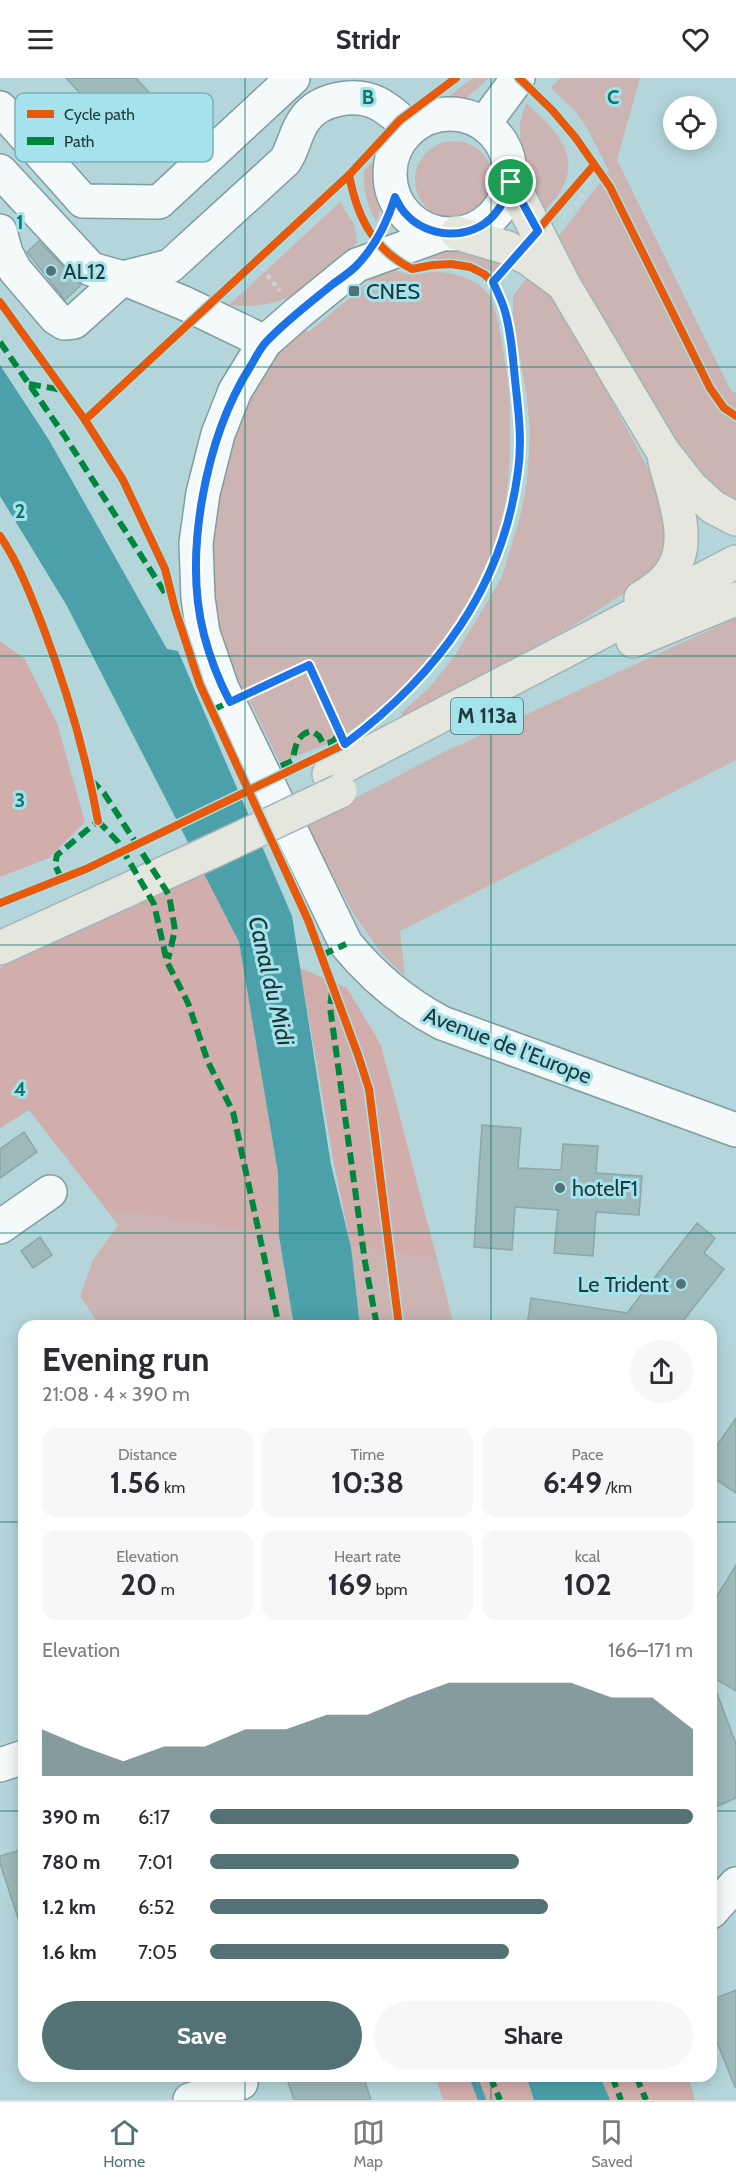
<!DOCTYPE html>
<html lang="en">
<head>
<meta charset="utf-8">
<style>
	body { margin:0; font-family:Cabin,sans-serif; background:#f7f7f7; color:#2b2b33; height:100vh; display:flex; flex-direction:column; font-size:22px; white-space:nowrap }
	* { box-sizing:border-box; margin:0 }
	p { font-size:20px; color:#7c7c81 }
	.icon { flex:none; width:33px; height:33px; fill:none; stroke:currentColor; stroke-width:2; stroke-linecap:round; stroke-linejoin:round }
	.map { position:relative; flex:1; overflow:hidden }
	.drawer { position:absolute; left:18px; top:1242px; width:699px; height:762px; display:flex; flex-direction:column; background:#fff; border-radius:18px; box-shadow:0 3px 15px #0003 }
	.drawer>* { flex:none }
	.controls { position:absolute; left:663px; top:18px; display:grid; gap:12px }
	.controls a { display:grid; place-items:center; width:54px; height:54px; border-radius:50%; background:#fff; box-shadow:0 3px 15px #0003; font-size:30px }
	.pin { position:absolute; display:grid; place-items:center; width:51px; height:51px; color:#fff; margin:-26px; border:3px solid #fff; border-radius:50%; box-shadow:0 2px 6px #0007 }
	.round { display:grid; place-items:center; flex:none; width:63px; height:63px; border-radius:32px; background:#f7f7f7 }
	.summary { display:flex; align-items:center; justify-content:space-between; height:102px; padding:0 24px }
	h1 { font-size:33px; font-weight:700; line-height:45px }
	.stats { display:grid; grid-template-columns:repeat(3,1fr); gap:9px; height:102px; padding:6px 24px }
	.stats div { display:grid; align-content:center; border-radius:15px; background:#f7f7f7; text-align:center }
	.stats b { font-size:30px; font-weight:700 }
	.stats small { font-size:16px; font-weight:400 }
	.stats p { font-size:16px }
	.chart { height:168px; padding:12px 24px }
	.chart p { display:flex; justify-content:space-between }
	.chart svg { width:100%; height:108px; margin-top:6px; fill:#547175; opacity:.7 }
	.primary-button { display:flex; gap:12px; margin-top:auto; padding:12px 24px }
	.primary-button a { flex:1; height:69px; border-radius:36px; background:#547175; color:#fff; font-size:24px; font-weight:700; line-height:69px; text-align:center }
	.primary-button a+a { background:#f7f7f7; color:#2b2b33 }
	ul { padding:0 24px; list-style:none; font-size:20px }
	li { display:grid; grid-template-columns:96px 72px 1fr; align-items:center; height:45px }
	li i { height:15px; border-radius:8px; background:#547175 }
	header { display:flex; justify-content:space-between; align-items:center; height:78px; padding:0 24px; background:#fff; font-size:27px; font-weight:700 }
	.menu { display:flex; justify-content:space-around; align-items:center; height:84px; border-top:2px solid #e1e1e2; background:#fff; font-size:16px; color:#7c7c81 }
	.menu a { display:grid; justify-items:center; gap:3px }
	.menu .current { color:#547175 }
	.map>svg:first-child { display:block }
	.green { fill:#cbb4b2 }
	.forest { fill:#d1adab }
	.water { fill:#4ba0aa }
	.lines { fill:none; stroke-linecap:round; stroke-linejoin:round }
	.stream { stroke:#4ba0aa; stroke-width:8 }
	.building { fill:#9eb9ba; stroke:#8ca7a8; stroke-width:1.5 }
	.minor-casing { stroke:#829da1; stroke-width:36 }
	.major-casing { stroke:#a1b4b6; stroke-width:36 }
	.path { stroke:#cad5d7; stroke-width:4; stroke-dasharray:4.5 4.5; stroke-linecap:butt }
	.minor { stroke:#f4f9fa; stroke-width:33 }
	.major { stroke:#e5e6de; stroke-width:33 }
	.major-bridge-casing { stroke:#a1b4b6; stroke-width:36; stroke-linecap:butt }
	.major-bridge { stroke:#e5e6de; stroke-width:33 }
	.quiet { stroke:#00873e; stroke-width:6; stroke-dasharray:12 6; stroke-linecap:butt }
	.cycleway-casing { stroke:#a4e3eb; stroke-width:11 }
	.cycleway { stroke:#e8590c; stroke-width:8 }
	.route-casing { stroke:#fff; stroke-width:12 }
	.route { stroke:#1a73e8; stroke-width:8 }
	.grid { fill:none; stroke:#0f766e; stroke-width:1.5; stroke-opacity:0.55 }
	.poi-dot { fill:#547175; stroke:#a4e3eb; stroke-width:2 }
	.labels { text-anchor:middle; stroke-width:6; stroke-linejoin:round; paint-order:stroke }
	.shield { fill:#a4e3eb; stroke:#486d72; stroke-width:1.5 }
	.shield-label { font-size:21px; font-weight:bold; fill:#203a3e }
	.poi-label { font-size:22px; fill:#203a3e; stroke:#a4e3eb; text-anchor:start }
	.street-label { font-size:22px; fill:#203a3e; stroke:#a4e3eb }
	.water-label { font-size:24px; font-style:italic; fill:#1d3437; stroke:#a4e3eb }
	.key { fill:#a4e3eb; stroke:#7cb0b7; stroke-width:1.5 }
	.key-label { font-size:16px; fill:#203a3e }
	.grid-label { font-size:20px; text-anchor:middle; font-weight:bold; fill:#0f766e; stroke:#a4e3eb; stroke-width:6; stroke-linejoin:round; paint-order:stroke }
</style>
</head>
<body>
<header><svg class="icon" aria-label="menu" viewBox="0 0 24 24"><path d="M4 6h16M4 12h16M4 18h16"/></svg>Stridr<svg class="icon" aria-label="heart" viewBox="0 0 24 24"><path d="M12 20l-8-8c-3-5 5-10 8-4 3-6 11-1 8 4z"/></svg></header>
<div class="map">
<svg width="736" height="2022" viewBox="0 0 736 2022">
	<rect width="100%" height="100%" fill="#b4d6db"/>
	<g class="green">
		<path d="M473,0h16c-17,15 -30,29 -54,29z"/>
		<path d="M560,0h80l-23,82 114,231 5,2v112l-33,-23 -149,-240 55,-71 -22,-43 -11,-16 -25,-24z"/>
		<path d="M526,25c25,23 55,48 37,84 -6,11 -16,21 -24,31l-12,-32v-17l-7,-31v-15z"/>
		<circle cx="454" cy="102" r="39"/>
		<path d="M384,72c-1,11 -4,23 -3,34 1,15 2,24 -5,38 -9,-18 -13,-31 -12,-51z"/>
		<path d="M340,124l15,24 2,17c-43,37 -65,69 -128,62z"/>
		<path d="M437,172l70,7 -13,15c-28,-12 -46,-15 -77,-12z"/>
		<path d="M396,192c18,9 22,2 40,2 18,0 41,7 52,22 11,15 15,60 19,79 3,20 3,39 3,59 0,30 -1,61 -9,90 -24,83 -80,160 -151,209 -20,14 -48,22 -70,32l-35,-72 -6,3 -17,-41 -8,-51v-72l11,-70 24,-61 31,-52 22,-21 7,6 64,-54 12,-7z"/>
		<path d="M531,194l23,22 101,187 14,55 -9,26 -20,21 -64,41 -172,94 -3,-5 29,-26 26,-33 46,-77 18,-60 7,-35 3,-51 -4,-40 -13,-70v-25z"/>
		<path d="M736,540v142l-336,171 5,45 -23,-22 -29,-41 -48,-89 137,-71z"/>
		<path d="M106,1131l173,27 15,90h-62l-17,-4 -23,4h-92l-20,-30 13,-36 25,-35z"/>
		<path d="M351,1169l86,12 17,67h-94z"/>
	</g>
	<g class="forest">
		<path d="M0,563l24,17 33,65 28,99 -36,36 -49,19z"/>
		<path d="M205,796l34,68 39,231 1,63 -173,-27 -77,-99 -29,18v-160z"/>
		<path d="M300,890l47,20 34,57 56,214 -86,-12 -17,-83z"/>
		<path d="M435,1998h91l8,24h-91z"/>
		<path d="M600,1998h88l7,24h-85z"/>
	</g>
	<g class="water">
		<path d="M0,287l49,75 118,209 11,2 114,265 39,249 20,82 9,79h-66l-15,-90 -1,-63 -39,-231 -172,-336 -67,-110z"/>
		<path d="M526,1998h74l10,24h-76z"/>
	</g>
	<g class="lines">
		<path class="stream" d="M473,1998l9,24"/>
	</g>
	<g class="building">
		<path d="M66,0h70l32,35 -38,35z"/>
		<path d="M39,163l42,44 -16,15 -38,-48z"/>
		<path d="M482,1047l39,3 -3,40 43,2 2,-26 35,2 -2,27 46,3 -3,39 -43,-3 -3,44 -39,-3 4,-43 -43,-3 -3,43 -38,-3z"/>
		<path d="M24,1054l13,20 -37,26v-29z"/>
		<path d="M697,1145l18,15 -11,15 20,16 -45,57h-152l4,-28 96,15z"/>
		<path d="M40,1159l12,18 -19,13 -12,-17z"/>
		<path d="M736,1340v75l-25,-17v-22z"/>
		<path d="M736,1487v126l-25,-15v-70z"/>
		<path d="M713,1605l23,61v54l-25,11v-125z"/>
		<path d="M24,1771v74l-4,1 -20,-61v-7z"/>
		<path d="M736,1912v97h-1l-24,-60v-27z"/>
		<path d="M286,1998h77l8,24h-77z"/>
	</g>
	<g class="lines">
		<defs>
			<g id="minor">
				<path d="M0,30l83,93 76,1 134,-124"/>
				<circle cx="450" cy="96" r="60"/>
				<path d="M484,46l34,-46"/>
				<path d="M0,93l91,98 32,9 63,26 79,38"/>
				<path d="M0,153l6,22 9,17 41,48 8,5 10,-1 49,-44 47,-12 115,-105c9,-13 10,-29 20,-42 14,-20 50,-27 72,-16 13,6 23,17 33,25"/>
				<path d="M442,156l-85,31 -59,48 -33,29 -30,49 -17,43 -15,59 -7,50 2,55 5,35 19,55 124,256c27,33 58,59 96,79l294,107"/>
				<path d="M0,1149l50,-35"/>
				<path d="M0,1687l24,-8"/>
				<path d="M711,1834l25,-28"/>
				<path d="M190,2022l51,-17"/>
			</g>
			<g id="major">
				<path d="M511,103l53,104 98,165 29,37 22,20 23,12"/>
				<path d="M457,155l51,15 21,11 34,25"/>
				<path d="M641,520c10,-6 22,-14 29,-24 24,-32 3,-79 -5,-113"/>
				<path d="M633,563l103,-42"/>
				<path d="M329,696l407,-212"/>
				<path d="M0,870l213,-97"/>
			</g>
		</defs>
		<use href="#minor" class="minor-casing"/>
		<use href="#major" class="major-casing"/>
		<g class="path">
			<path d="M563,141l23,-29 8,-25"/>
			<path d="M256,183l24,30"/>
			<path d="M255,612l54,-25 32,69"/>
		</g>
		<use href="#minor" class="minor"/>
		<use href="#major" class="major"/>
		<defs>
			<path id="major-bridge" d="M213,773l127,-60"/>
		</defs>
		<use href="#major-bridge" class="major-bridge-casing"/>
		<use href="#major-bridge" class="major-bridge"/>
		<g class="quiet">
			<path d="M0,264l64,93 103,161"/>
			<path d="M29,306l34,6"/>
			<path d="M212,632l18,-8"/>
			<path d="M281,688l11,-5c4,-14 4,-27 20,-30l7,5 4,7c9,1 13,-4 17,-11"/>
			<path d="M91,702l13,13 65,102 6,35 -7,29"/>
			<path d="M98,743l20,21 36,62 13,58 21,41 20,59 25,50 46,214"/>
			<path d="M61,800l-6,-13 2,-10 41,-34"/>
			<path d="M322,877l24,-11"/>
			<path d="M332,914l-2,15 35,255 12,64"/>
			<path d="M490,1998l10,24"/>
			<path d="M612,1998l9,24"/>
			<path d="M636,1998l10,24"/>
		</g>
		<defs>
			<g id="cycleway">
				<path d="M519,0l33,32 23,27 35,50 100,201 14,20 12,8"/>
				<path d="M493,204l101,-117"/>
				<path d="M0,224l85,118 38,60 42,89 10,40 25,76 108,235 50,135 11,34 30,237"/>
				<path d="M85,342l264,-245 51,-55 56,-42"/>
				<path d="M0,458c19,28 31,60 43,91 24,63 43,129 55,194"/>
				<path d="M0,825l86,-34 259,-125 64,-54 35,-39 37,-59 25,-57 13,-66v-50l-6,-56 -9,-54 -11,-27 -9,-8 -14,-7 -19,-3 -18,1 -21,4c-39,-20 -55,-52 -63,-94"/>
			</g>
		</defs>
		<use href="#cycleway" class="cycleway-casing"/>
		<use href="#cycleway" class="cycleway"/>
	</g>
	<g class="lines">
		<defs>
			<path id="route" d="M511,104l27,49 -45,51c4,9 8,17 11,26 8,25 9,55 12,81 3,26 6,55 2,82 -15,117 -81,204 -173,273l-36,-79 -79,37c-11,-21 -20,-44 -26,-67 -21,-82 2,-198 46,-268 5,-8 10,-19 17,-26 20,-21 44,-39 66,-57 8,-6 18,-12 25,-20 18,-19 29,-41 37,-67 3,6 6,12 10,16 22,26 66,28 89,2 9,-10 13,-21 17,-33z"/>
		</defs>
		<use href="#route" class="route-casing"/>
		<use href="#route" class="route"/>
	</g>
	<path class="grid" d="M245,0v1248M491,0v1248M0,289h736M0,578h736M0,867h736M0,1155h736M0,1444h24M711,1444h25M0,1733h24M711,1733h25M245,1998v24M491,1998v24"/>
	<g class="poi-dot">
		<circle cx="51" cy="193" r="6"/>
		<rect x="348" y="207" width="12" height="12" rx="3"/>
		<circle cx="560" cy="1110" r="6"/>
		<circle cx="681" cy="1206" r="6"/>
	</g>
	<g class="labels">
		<rect class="shield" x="451" y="620" width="72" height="36" rx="4.5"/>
		<g class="shield-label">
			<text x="487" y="645">M 113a</text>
		</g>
		<g class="poi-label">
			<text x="63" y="201">AL12</text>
			<text x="366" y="221">CNES</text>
			<text x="572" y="1118">hotelF1</text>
			<text x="669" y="1214" text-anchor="end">Le Trident</text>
		</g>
		<g class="street-label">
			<text transform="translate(508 967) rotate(21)" y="8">Avenue de l'Europe</text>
		</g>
		<g class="water-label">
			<text transform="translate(271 903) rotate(77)" y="8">Canal du Midi</text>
		</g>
	</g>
	<rect x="15" y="15" width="198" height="69" rx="9" class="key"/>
	<rect x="27" y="32" width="27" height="8" fill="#e8590c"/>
	<rect x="27" y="59" width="27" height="8" fill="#00873e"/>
	<g class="key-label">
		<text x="64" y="42">Cycle path</text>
		<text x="64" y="69">Path</text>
	</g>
	<g class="grid-label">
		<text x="368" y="26">B</text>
		<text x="613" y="26">C</text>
		<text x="20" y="151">1</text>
		<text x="20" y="440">2</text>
		<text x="20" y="729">3</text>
		<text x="20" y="1018">4</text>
	</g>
</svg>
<div class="controls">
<a><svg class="icon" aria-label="locate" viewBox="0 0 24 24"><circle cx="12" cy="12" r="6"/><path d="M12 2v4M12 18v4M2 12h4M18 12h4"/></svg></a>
</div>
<div class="pin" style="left:511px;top:104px;background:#1e9e55"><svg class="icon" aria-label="arrive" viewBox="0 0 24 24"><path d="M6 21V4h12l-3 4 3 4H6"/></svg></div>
<section class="drawer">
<div class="summary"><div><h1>Evening run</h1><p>21:08 · 4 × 390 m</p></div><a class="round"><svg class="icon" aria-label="share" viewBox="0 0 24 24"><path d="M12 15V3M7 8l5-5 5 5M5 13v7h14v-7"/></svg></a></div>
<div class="stats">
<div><p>Distance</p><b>1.56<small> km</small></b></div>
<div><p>Time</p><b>10:38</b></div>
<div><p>Pace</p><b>6:49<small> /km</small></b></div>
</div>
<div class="stats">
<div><p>Elevation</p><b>20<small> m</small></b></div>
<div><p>Heart rate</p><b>169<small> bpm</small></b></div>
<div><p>kcal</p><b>102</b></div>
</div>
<div class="chart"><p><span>Elevation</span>166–171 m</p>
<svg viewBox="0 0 160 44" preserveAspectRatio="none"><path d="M0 44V25L10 32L20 38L30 32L40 32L50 25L60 25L70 19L80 19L90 12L100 6L110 6L120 6L130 6L140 12L150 12L160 25V44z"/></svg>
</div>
<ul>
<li><b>390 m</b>6:17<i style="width:100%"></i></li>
<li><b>780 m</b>7:01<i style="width:64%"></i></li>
<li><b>1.2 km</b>6:52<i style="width:70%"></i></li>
<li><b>1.6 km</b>7:05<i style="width:62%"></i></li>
</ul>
<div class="primary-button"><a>Save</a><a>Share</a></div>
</section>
</div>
<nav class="menu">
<a class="current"><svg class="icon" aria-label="home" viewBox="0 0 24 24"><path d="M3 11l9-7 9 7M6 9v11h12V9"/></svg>Home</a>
<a><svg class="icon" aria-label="map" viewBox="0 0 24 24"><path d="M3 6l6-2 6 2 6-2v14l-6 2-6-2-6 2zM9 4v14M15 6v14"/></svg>Map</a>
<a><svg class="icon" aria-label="saved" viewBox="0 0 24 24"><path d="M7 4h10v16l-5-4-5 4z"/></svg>Saved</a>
</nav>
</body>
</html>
